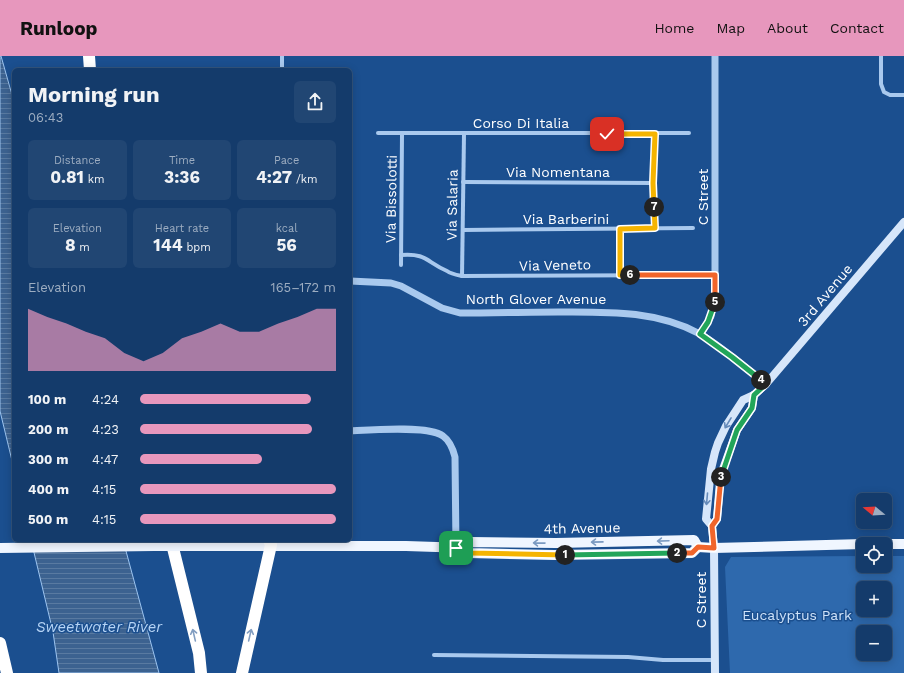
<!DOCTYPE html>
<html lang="en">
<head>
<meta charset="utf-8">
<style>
	body { margin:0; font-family:"Work Sans",sans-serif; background:#214673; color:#f1f3f6; height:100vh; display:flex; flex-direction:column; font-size:15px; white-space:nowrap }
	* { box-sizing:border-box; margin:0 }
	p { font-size:13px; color:#9dadc1 }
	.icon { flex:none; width:22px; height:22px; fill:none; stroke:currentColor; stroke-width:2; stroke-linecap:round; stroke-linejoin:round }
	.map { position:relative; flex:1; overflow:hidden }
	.side { position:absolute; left:12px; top:12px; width:340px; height:474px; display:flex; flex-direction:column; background:#143b6b; border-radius:6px; box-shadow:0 2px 10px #0003,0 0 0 1px #33557e }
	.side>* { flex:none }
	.needle { width:26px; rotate:288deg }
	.controls { position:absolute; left:856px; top:437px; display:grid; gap:8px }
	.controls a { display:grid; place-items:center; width:36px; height:36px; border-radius:6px; background:#143b6b; box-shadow:0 2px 10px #0003,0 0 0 1px #33557e; font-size:20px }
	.pin { position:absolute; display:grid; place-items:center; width:34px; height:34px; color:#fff; margin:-17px; border-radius:8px; box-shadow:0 2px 6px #0006 }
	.km { position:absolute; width:20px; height:20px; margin:-10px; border-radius:50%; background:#222; color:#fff; font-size:11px; line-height:20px; text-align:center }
	.round { display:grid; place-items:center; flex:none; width:42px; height:42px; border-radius:6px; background:#214673 }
	.head { display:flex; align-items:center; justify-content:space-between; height:68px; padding:0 16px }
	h1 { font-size:22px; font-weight:700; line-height:30px }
	.metrics { display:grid; grid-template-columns:repeat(3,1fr); gap:6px; height:68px; padding:4px 16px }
	.metrics div { display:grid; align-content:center; border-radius:6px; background:#214673; text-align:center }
	.metrics b { font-size:17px; font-weight:700 }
	.metrics small { font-size:11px; font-weight:400 }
	.metrics p { font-size:11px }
	.chart { height:112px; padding:8px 16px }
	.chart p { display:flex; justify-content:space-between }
	.chart svg { width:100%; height:72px; margin-top:4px; fill:#e797bd; opacity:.7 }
	ul { padding:0 16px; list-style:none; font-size:13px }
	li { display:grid; grid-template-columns:64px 48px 1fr; align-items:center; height:30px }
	li i { height:10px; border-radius:5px; background:#e797bd }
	header { display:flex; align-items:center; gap:24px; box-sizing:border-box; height:56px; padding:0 20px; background:#e797bd; color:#111 }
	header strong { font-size:19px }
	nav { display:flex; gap:22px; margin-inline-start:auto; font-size:14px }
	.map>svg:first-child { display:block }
	.green { fill:#2e69ad; fill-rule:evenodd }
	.water { fill:url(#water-rules); stroke:#9cc4f0 }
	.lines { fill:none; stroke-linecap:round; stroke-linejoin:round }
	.minor { stroke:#a9c9ee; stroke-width:4 }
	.tertiary { stroke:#a9c9ee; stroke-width:7 }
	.secondary { stroke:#d6e6fa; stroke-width:8 }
	.primary { stroke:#f0f6ff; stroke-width:10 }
	.motorway { stroke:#fff; stroke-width:12 }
	.primary-bridge { stroke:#f0f6ff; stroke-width:10 }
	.oneway { stroke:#668bba }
	.oneway2 { stroke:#7b9ac1 }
	.oneway3 { stroke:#829ec1 }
	.split-1-casing { stroke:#fff; stroke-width:8 }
	.split-2-casing { stroke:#fff; stroke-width:8 }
	.split-3-casing { stroke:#fff; stroke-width:8 }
	.split-4-casing { stroke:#fff; stroke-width:8 }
	.split-5-casing { stroke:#fff; stroke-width:8 }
	.split-6-casing { stroke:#fff; stroke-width:8 }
	.split-7-casing { stroke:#fff; stroke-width:8 }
	.split-8-casing { stroke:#fff; stroke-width:8 }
	.split-1 { stroke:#f5b400; stroke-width:5 }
	.split-2 { stroke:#22a559; stroke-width:5 }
	.split-3 { stroke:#f0652b; stroke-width:5 }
	.split-4 { stroke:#22a559; stroke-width:5 }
	.split-5 { stroke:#22a559; stroke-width:5 }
	.split-6 { stroke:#f0652b; stroke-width:5 }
	.split-7 { stroke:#f5b400; stroke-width:5 }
	.split-8 { stroke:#f5b400; stroke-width:5 }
	.labels { text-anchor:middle; stroke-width:3; stroke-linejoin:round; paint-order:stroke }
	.street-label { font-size:14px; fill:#fff; stroke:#1b4f8f }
	.park-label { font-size:14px; fill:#cfe3fa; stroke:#1b4f8f }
	.water-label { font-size:15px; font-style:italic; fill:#b5d3f5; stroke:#1b4f8f }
</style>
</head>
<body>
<header>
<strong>Runloop</strong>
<nav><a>Home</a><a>Map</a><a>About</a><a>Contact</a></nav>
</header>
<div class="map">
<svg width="904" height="617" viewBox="0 0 904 617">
	<defs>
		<pattern id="water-rules" width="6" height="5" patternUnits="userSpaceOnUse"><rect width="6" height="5" fill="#3c6290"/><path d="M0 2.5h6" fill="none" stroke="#597aa1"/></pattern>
	</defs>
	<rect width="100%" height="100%" fill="#1b4f8f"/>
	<path class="green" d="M863,500v10h22v-10h19v117h-174l-5,-106 6,-10zM863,532h22v22h-22zM863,576h22v22h-22z"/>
	<g class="water">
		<path d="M0,0h1l13,46v367l-14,-58z"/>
		<path d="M31,484h92l36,133h-100l-6,-41z"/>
	</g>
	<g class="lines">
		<g class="minor">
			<path d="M282,0v14"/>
			<path d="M881,0v28l3,8 6,3h14"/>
			<path d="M378,77h311"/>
			<path d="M463,126l190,1"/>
			<path d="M620,173v46"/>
			<path d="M655,173l-2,-46 2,-49"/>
			<path d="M463,174l230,-2"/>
			<path d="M401,199c26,-2 25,7 46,16 4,3 10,4 15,5l253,-1"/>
			<path d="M401,209l1,-131"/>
			<path d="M462,220l2,-142"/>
			<path d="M434,599l194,2 35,3h52"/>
		</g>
		<g class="tertiary">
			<path d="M350,225l41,2 10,3 41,22 18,5c33,0 65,-1 98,-1 48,0 98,-2 142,22 23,13 45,34 66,50"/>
			<path d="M701,278l10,-18 4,-22v-238"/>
			<path d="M350,375c19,-1 79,-6 93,5 7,5 10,13 12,21l1,91"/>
		</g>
		<g class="secondary">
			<path d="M712,470l5,-7 3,-38 3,-12 14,-39 15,-22 2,-13"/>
			<path d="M715,617l-1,-125 -2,-22 -6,-7 5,-50 4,-17 3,-9 8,-17 17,-26 11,-5 12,-11 138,-162"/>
		</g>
		<g class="primary">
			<path d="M885,488h19"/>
			<path d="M192,490h214l61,2"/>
			<path d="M698,491l16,1 149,-4"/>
			<path d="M0,492l154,-2"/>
			<path d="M467,492l3,-6 86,1 138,-3 4,7"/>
			<path d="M467,492l2,5 85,2 138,-2 6,-6"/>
		</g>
		<g class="motorway">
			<path d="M89,0l1,14"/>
			<path d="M171,484l28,113 2,20"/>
			<path d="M0,587l7,30"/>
			<path d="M242,617l29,-128 -2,-5"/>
		</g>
		<path class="primary-bridge" d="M154,490h38"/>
	</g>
	<defs><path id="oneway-shaft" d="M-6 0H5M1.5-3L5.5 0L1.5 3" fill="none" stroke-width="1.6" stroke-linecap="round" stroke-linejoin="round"/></defs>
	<g class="oneway">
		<use href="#oneway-shaft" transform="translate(728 367) rotate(121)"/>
		<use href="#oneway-shaft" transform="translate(707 443) rotate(95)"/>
	</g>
	<g class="oneway2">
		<use href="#oneway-shaft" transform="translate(663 485) rotate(178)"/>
		<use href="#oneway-shaft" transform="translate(597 486) rotate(179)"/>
		<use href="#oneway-shaft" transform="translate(539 487) rotate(-179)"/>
	</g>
	<g class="oneway3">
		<use href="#oneway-shaft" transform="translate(194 579) rotate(-103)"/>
		<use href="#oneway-shaft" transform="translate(250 579) rotate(-77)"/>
	</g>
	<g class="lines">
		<defs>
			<path id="split-1" d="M456,492h11l3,5 95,2"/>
			<path id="split-2" d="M565,499l112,-2"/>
			<path id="split-3" d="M677,497h15l6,-6 16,1 -2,-22 5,-7 4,-42"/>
			<path id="split-4" d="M721,421l16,-47 15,-22 2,-13 12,-11 -5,-4"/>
			<path id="split-5" d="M715,246l-7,20 -8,12 32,23 29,23"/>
			<path id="split-6" d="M630,219h85v27"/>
			<path id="split-7" d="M630,219h-10v-46l35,-1 -1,-21"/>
			<path id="split-8" d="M607,78h48l-2,49 1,24"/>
		</defs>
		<use href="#split-1" class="split-1-casing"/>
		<use href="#split-2" class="split-2-casing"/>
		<use href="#split-3" class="split-3-casing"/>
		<use href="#split-4" class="split-4-casing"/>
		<use href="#split-5" class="split-5-casing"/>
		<use href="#split-6" class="split-6-casing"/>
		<use href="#split-7" class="split-7-casing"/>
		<use href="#split-8" class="split-8-casing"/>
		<use href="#split-1" class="split-1"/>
		<use href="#split-2" class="split-2"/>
		<use href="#split-3" class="split-3"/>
		<use href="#split-4" class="split-4"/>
		<use href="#split-5" class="split-5"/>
		<use href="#split-6" class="split-6"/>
		<use href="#split-7" class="split-7"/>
		<use href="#split-8" class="split-8"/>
	</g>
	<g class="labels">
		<g class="street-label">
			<text x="521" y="72">Corso Di Italia</text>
			<text x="558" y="121">Via Nomentana</text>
			<text transform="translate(703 141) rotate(-90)" y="5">C Street</text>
			<text transform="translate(391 143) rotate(-89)" y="5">Via Bissolotti</text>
			<text transform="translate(452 149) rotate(-89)" y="5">Via Salaria</text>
			<text x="566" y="168">Via Barberini</text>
			<text transform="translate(555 209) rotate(-1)" y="5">Via Veneto</text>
			<text transform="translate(825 239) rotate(-50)" y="5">3rd Avenue</text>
			<text x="536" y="248">North Glover Avenue</text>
			<text transform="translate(582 472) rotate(-1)" y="5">4th Avenue</text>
			<text transform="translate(701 544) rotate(-90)" y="5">C Street</text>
		</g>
		<g class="park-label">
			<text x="797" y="564">Eucalyptus Park</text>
		</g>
		<g class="water-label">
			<text x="99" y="576">Sweetwater River</text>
		</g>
	</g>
</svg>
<div class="controls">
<a><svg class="needle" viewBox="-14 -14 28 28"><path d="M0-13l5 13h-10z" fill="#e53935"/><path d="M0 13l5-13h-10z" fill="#9dadc1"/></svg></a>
<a><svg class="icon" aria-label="locate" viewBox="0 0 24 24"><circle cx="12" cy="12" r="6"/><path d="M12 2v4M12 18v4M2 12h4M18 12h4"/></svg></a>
<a>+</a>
<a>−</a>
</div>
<div class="pin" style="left:456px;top:492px;background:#1e9e55"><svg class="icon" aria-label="arrive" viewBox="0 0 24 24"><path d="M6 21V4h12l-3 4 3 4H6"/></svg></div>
<div class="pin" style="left:607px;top:78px;background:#d93025"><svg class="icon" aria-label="check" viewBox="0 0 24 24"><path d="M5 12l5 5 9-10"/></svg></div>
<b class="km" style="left:565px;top:499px">1</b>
<b class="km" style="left:677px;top:497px">2</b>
<b class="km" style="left:721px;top:421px">3</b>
<b class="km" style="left:761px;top:324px">4</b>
<b class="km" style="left:715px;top:246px">5</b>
<b class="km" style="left:630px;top:219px">6</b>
<b class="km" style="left:654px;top:151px">7</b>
<section class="side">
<div class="head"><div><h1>Morning run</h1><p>06:43</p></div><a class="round"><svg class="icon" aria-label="share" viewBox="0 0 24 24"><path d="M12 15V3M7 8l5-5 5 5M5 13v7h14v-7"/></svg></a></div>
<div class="metrics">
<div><p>Distance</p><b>0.81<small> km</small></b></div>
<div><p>Time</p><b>3:36</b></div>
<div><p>Pace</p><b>4:27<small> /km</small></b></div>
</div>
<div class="metrics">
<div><p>Elevation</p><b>8<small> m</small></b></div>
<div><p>Heart rate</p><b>144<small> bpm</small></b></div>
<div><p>kcal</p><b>56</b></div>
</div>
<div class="chart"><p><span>Elevation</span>165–172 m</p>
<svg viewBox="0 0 160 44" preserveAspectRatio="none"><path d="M0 44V6L10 11L20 15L30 20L40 24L50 33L60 38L70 33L80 24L90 20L100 15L110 20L120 20L130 15L140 11L150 6L160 6V44z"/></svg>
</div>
<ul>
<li><b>100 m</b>4:24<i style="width:87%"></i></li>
<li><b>200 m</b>4:23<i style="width:88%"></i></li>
<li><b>300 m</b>4:47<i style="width:62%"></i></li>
<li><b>400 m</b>4:15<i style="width:100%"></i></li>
<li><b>500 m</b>4:15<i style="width:100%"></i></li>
</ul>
</section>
</div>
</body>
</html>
